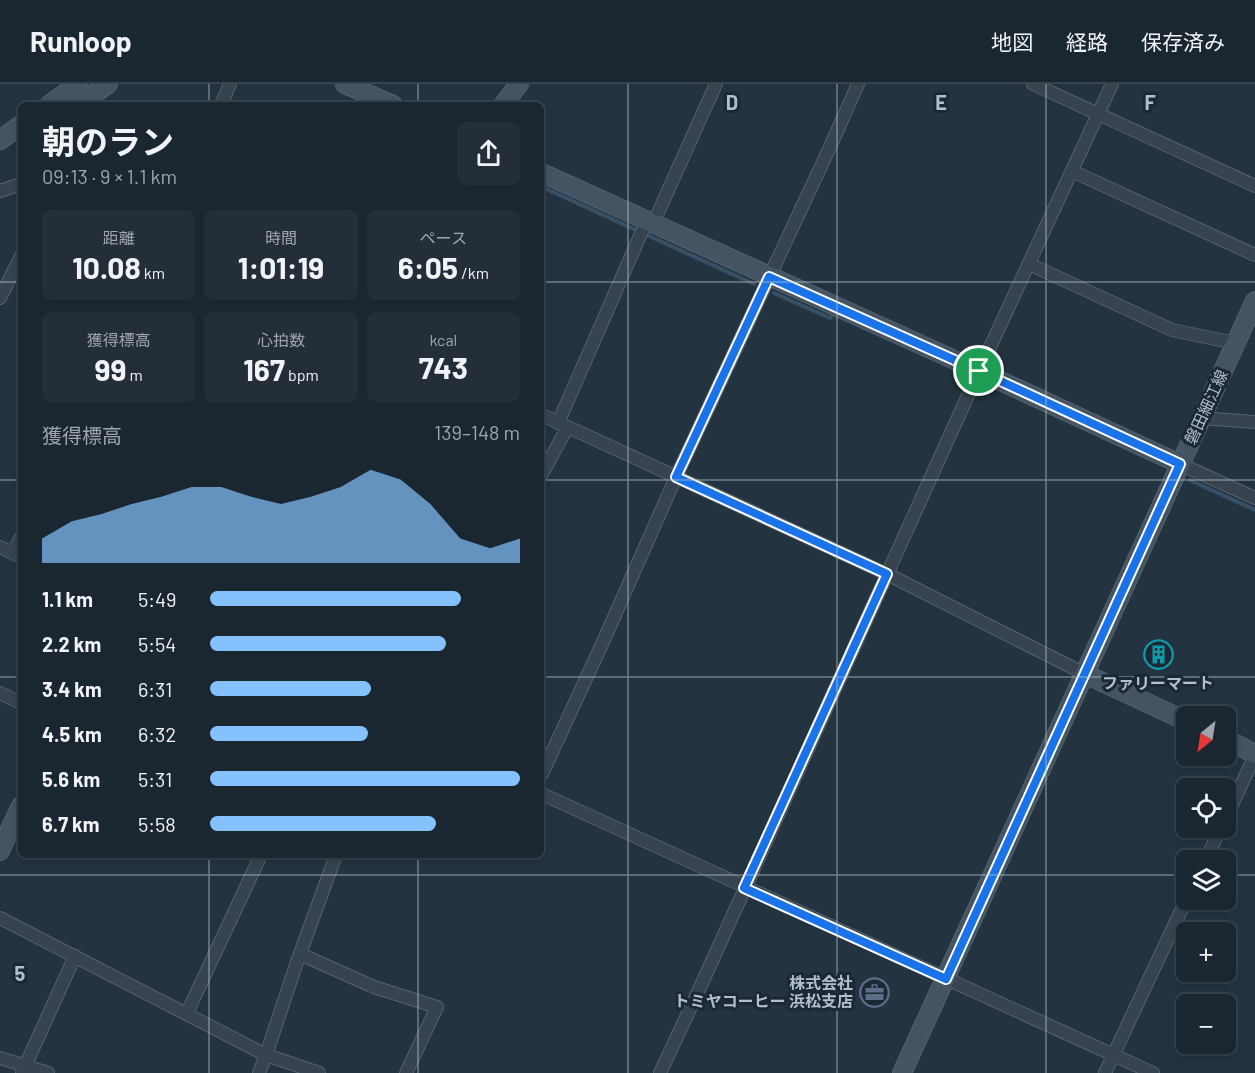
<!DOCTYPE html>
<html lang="ja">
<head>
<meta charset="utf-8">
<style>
	body { margin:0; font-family:Barlow,"Noto Sans JP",sans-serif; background:#232e38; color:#f1f3f6; height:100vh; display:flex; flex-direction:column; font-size:22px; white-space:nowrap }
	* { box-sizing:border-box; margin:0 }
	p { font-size:20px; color:#9fa5ab }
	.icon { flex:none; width:33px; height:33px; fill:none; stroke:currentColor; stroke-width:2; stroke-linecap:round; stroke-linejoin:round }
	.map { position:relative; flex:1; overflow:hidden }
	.details { position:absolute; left:18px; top:18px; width:526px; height:756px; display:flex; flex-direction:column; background:#1a2630; border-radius:9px; box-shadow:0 3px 9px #0003,0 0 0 2px #38434c }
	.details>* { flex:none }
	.needle { width:39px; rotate:210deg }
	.controls { position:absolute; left:1176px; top:622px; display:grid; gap:12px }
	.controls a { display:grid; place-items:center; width:60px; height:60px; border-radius:9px; background:#1a2630; box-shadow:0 3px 9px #0003,0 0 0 2px #38434c; font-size:30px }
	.pin { position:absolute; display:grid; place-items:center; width:51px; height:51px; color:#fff; margin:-26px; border:3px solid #fff; border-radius:50%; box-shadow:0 2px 6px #0007 }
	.round { display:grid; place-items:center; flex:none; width:63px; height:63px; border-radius:9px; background:#232e38 }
	.summary { display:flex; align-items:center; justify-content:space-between; height:102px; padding:0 24px }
	h1 { font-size:33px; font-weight:700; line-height:45px }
	.stats { display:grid; grid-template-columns:repeat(3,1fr); gap:9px; height:102px; padding:6px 24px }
	.stats div { display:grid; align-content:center; border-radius:9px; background:#232e38; text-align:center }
	.stats b { font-size:30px; font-weight:700 }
	.stats small { font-size:16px; font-weight:400 }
	.stats p { font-size:16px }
	.chart { height:168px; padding:12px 24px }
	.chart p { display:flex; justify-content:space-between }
	.chart svg { width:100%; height:108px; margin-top:6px; fill:#85c2fd; opacity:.7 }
	ul { padding:0 24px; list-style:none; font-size:20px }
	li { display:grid; grid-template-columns:96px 72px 1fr; align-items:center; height:45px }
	li i { height:15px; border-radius:8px; background:#85c2fd }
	header { display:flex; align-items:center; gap:36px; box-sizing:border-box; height:84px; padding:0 30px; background:#1a2630; border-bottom:2px solid #38434c }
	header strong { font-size:28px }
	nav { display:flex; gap:33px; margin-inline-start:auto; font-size:21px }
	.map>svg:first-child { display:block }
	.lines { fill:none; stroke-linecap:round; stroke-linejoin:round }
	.stream { stroke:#365167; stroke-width:4 }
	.street-casing { stroke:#55626d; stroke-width:14 }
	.secondary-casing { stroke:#55626d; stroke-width:20 }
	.street { stroke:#374450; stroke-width:12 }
	.secondary { stroke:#455463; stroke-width:18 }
	.route-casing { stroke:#fff; stroke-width:12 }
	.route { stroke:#1a73e8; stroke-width:8 }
	.grid { fill:none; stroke:#b3bfca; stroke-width:1.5; stroke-opacity:0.55 }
	.labels { text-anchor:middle; stroke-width:6; stroke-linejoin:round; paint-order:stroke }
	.street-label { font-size:16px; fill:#b3bfca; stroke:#1c2935 }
	.poi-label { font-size:16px; font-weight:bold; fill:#b3bfca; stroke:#1c2935 }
	.grid-label { font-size:20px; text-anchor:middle; font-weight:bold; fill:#b3bfca; stroke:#1c2935; stroke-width:6; stroke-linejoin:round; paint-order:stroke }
</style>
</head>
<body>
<header>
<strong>Runloop</strong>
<nav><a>地図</a><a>経路</a><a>保存済み</a></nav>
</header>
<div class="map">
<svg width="1255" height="989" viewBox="0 0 1255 989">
	<rect width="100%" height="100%" fill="#233340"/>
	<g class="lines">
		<g class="stream">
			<path d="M542,103l212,97"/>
			<path d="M774,209l56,25 4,-5 3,2"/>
			<path d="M1190,396l65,30"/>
		</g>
		<defs>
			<g id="street">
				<path d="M1033,0l222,102"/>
				<path d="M221,21l9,-21"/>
				<path d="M1072,87l183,84"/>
				<path d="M0,107l21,-7"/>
				<path d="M653,140l63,-140"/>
				<path d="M1029,180l143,66 63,13"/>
				<path d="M0,214l21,-42"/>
				<path d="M542,331l345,159 198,100"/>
				<path d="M1201,334l54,4"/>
				<path d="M558,339l89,-203"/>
				<path d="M1180,380l75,34"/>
				<path d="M542,390l25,-46"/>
				<path d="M0,463l21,10"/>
				<path d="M13,469l8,-16"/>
				<path d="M0,609l21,10"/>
				<path d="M542,690l61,-132 73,-165 154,-330 28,-63"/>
				<path d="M542,710l611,279"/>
				<path d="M1226,734l29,-63"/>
				<path d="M1205,777l16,-33"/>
				<path d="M0,834l266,137 53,18"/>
				<path d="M300,870l74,33 63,20 -31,66"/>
				<path d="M187,929l74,-158"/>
				<path d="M0,974l48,15"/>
				<path d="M22,989l53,-117"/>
				<path d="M259,989l7,-18 31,-93 39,-107"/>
				<path d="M660,989l43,-92 276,-610 133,-287"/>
				<path d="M1105,989l81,-173"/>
			</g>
			<g id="secondary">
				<path d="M345,0l48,21"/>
				<path d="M72,4l7,8h12l17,-12"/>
				<path d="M49,21l29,-21"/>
				<path d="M503,21l16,-21"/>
				<path d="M0,56l21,-15"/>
				<path d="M542,89l437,198 201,93"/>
				<path d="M1085,590l101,47"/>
				<path d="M1226,655l29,15"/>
				<path d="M0,767l21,-45"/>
				<path d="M902,989l353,-772"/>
			</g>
		</defs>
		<use href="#street" class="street-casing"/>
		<use href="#secondary" class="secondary-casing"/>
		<use href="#street" class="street"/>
		<use href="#secondary" class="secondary"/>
	</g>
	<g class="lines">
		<defs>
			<path id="route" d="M769,193l210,94 201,93 -234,515 -202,-91 143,-314 -211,-97z"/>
		</defs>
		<use href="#route" class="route-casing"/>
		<use href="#route" class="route"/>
	</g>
	<path class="grid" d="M209,0v21M418,0v21M628,0v989M837,0v989M1046,0v989M0,198h21M542,198h713M0,396h21M542,396h713M0,593h21M542,593h713M209,771v218M418,771v218M0,791h1186M1226,791h29"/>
	<defs>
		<symbol id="building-ring" viewBox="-11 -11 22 22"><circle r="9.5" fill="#1c2935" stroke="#0f9aa8" stroke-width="1.5"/><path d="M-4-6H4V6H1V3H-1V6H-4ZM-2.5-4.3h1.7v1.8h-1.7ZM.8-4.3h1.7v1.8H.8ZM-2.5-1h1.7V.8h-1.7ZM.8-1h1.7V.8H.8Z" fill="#0f9aa8"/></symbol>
		<symbol id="office-ring" viewBox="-11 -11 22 22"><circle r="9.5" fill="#1c2935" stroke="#5c6f8a" stroke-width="1.5"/><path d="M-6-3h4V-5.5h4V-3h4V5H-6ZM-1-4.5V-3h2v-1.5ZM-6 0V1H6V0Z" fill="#5c6f8a"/></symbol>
	</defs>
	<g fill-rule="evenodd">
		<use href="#building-ring" x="1142" y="554" width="33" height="33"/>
		<use href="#office-ring" x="858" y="892" width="33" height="33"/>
	</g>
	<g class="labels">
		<g class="street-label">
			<text transform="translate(1206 323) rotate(-65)" y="6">磐田細江線</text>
		</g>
		<g class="poi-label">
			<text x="1158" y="605">ファリーマート</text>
			<text x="853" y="905" text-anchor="end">株式会社<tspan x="853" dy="18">トミヤコーヒー 浜松支店</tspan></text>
		</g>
	</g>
	<g class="grid-label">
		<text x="732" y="26">D</text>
		<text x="941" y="26">E</text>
		<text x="1150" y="26">F</text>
		<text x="20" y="897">5</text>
	</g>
</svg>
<div class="controls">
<a><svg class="needle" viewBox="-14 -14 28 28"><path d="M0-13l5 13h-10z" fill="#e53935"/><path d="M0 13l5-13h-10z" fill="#9fa5ab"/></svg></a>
<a><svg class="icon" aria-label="locate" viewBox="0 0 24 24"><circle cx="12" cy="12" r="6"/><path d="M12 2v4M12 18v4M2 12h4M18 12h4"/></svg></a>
<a><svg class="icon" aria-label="layers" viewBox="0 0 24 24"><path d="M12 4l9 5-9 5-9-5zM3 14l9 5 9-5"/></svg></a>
<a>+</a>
<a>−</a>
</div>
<div class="pin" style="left:979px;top:287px;background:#1e9e55"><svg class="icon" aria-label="arrive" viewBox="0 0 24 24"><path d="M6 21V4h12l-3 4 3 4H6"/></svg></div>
<section class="details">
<div class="summary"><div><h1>朝のラン</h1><p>09:13 · 9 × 1.1 km</p></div><a class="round"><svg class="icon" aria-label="share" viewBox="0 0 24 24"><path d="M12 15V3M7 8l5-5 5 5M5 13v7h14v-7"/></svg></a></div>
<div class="stats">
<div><p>距離</p><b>10.08<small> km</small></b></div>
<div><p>時間</p><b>1:01:19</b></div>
<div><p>ペース</p><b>6:05<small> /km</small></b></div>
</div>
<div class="stats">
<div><p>獲得標高</p><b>99<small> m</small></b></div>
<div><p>心拍数</p><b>167<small> bpm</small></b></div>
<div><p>kcal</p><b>743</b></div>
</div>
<div class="chart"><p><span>獲得標高</span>139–148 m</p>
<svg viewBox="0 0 160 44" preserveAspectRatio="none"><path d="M0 44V34L10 27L20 24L30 20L40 17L50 13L60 13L70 17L80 20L90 17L100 13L110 6L120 10L130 20L140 34L150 38L160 34V44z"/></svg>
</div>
<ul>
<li><b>1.1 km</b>5:49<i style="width:81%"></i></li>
<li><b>2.2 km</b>5:54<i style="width:76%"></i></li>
<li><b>3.4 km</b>6:31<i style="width:52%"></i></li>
<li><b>4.5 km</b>6:32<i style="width:51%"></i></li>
<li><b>5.6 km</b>5:31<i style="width:100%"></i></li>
<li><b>6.7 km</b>5:58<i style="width:73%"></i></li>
</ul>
</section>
</div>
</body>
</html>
